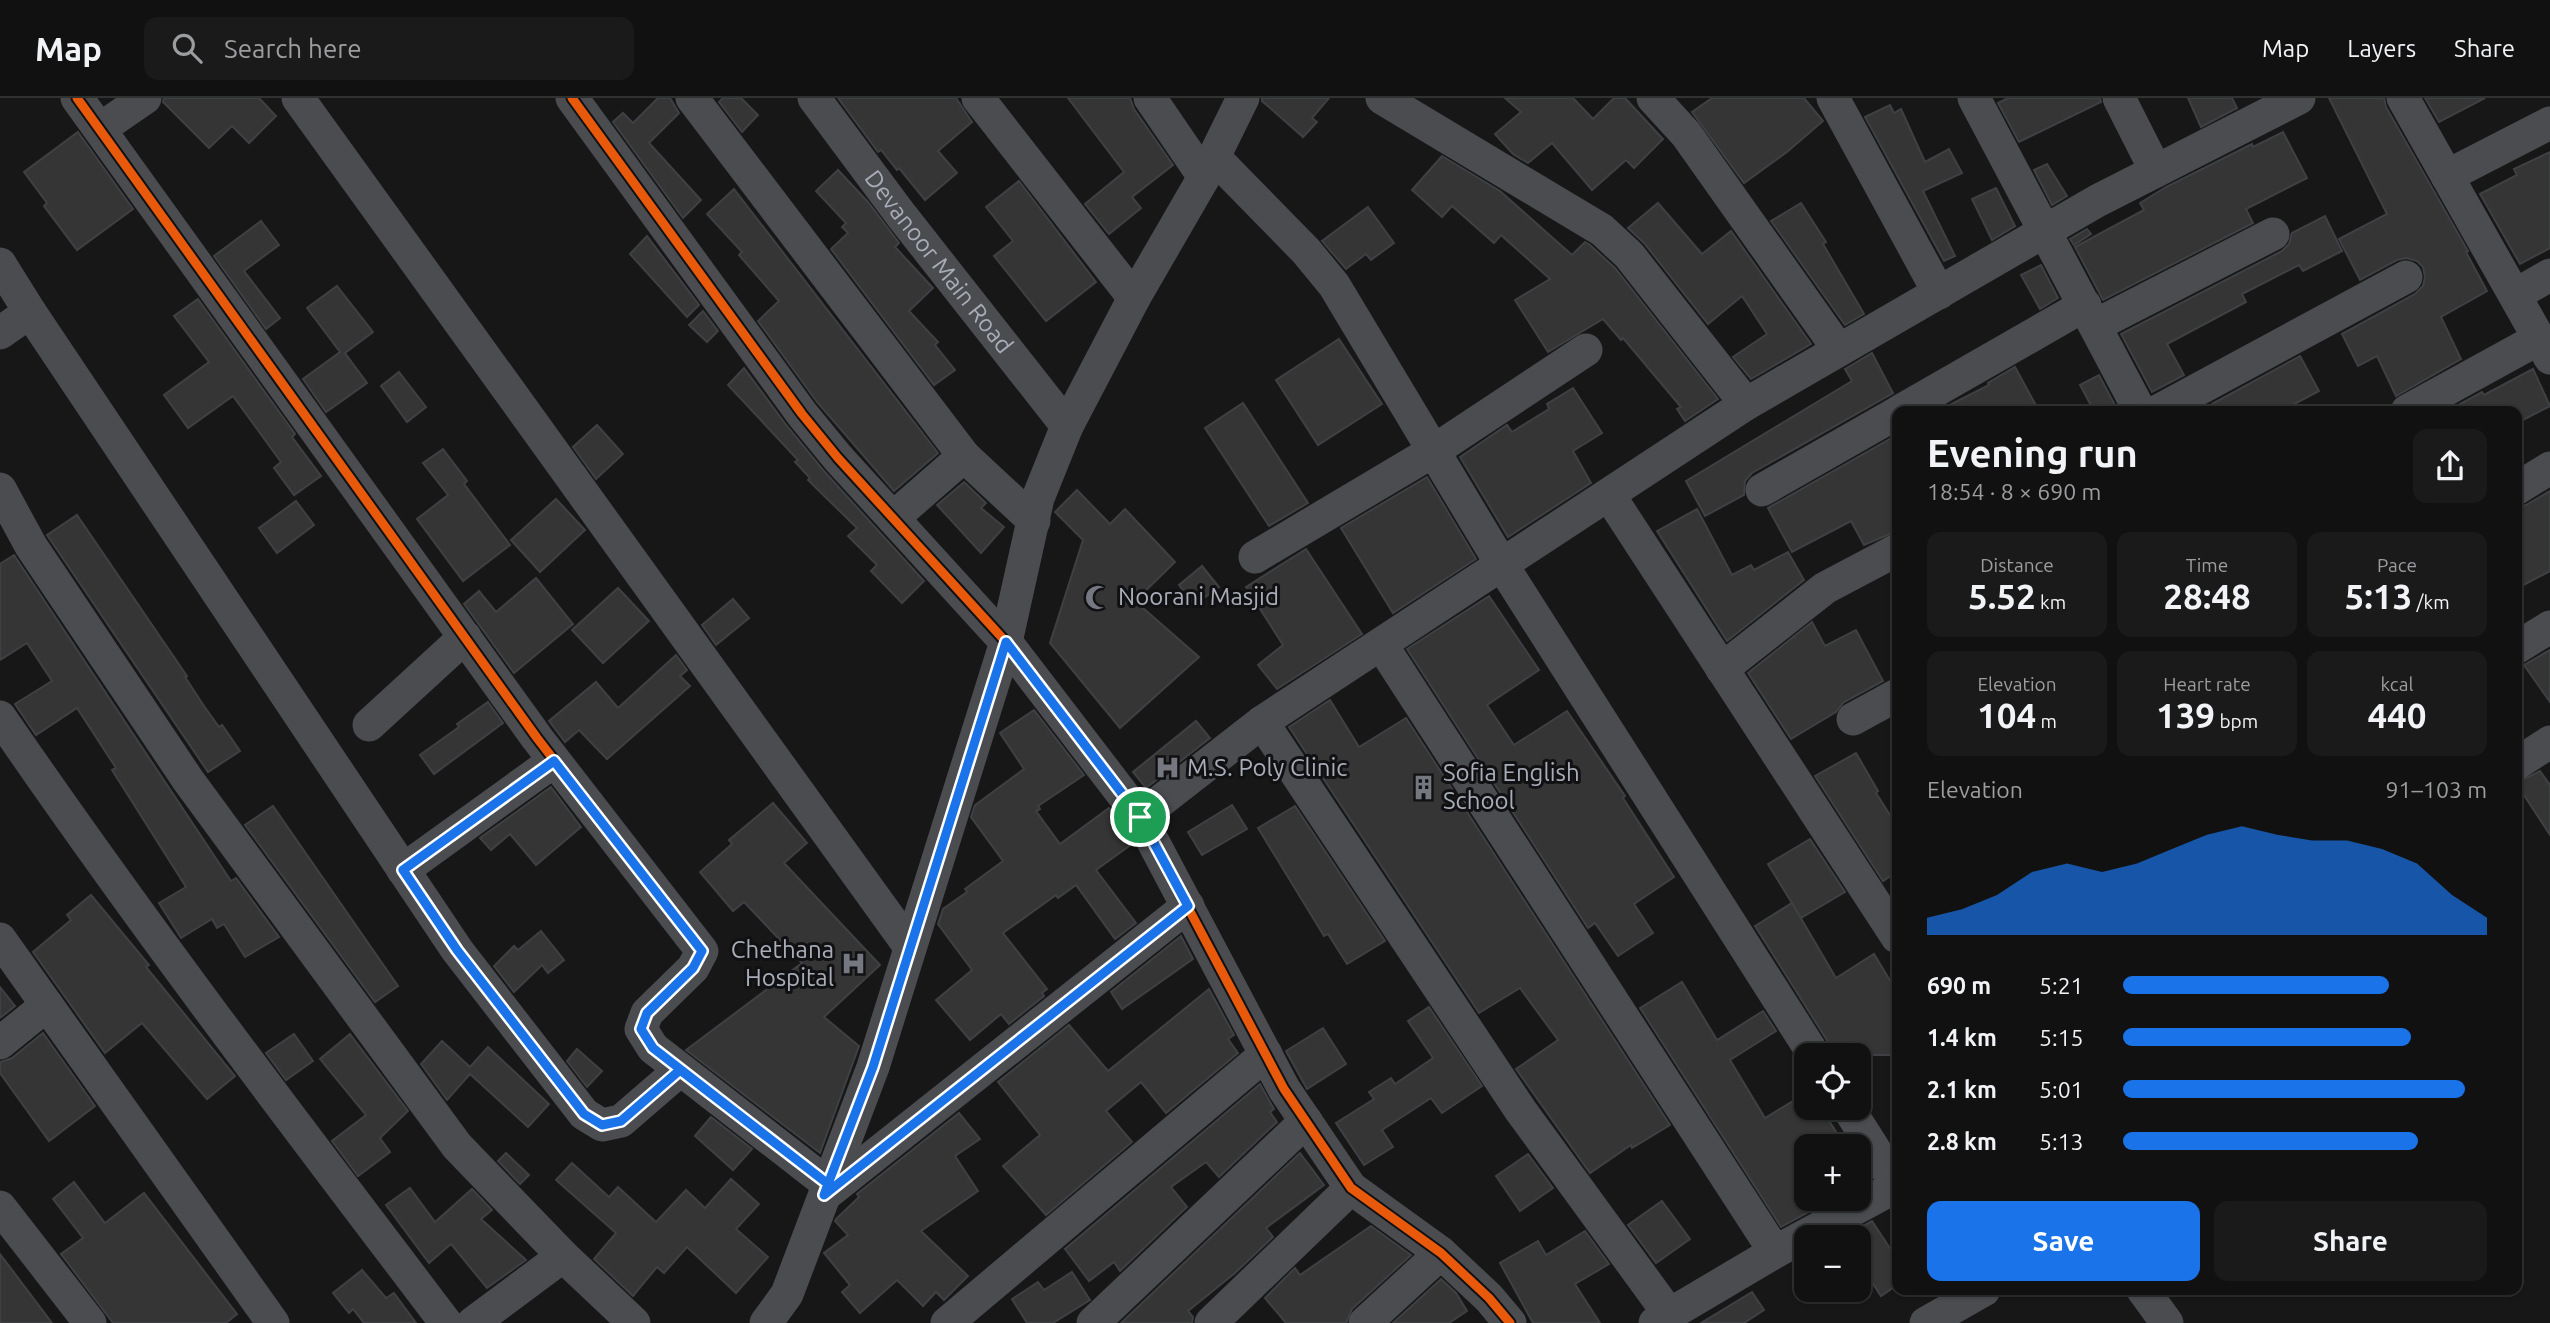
<!DOCTYPE html>
<html lang="en">
<head>
<meta charset="utf-8">
<style>
	body { margin:0; font-family:Ubuntu,sans-serif; background:#1a1a1a; color:#f1f3f6; height:100vh; display:flex; flex-direction:column; font-size:26px; white-space:nowrap }
	* { box-sizing:border-box; margin:0 }
	p { font-size:23px; color:#9c9d9f }
	.icon { flex:none; width:38px; height:38px; fill:none; stroke:currentColor; stroke-width:2; stroke-linecap:round; stroke-linejoin:round }
	.map { position:relative; flex:1; overflow:hidden }
	.drawer { position:absolute; left:1892px; top:308px; width:630px; height:889px; display:flex; flex-direction:column; background:#111; border-radius:14px; box-shadow:0 2px 5px #0004,0 0 0 2px #303131 }
	.drawer>* { flex:none }
	.tools { position:absolute; left:1794px; top:945px; display:grid; gap:14px }
	.tools a { display:grid; place-items:center; width:77px; height:77px; border-radius:14px; background:#111; box-shadow:0 2px 5px #0004,0 0 0 2px #303131; font-size:35px }
	.pin { position:absolute; display:grid; place-items:center; width:60px; height:60px; color:#fff; margin:-30px; border:4px solid #fff; border-radius:50%; box-shadow:0 2px 7px #0007 }
	.round { display:grid; place-items:center; flex:none; width:74px; height:74px; border-radius:14px; background:#1a1a1a }
	.overview { display:flex; align-items:center; justify-content:space-between; height:119px; padding:0 35px }
	h1 { font-size:38px; font-weight:600; line-height:52px }
	.figures { display:grid; grid-template-columns:repeat(3,1fr); gap:10px; height:119px; padding:7px 35px }
	.figures div { display:grid; align-content:center; border-radius:14px; background:#1a1a1a; text-align:center }
	.figures b { font-size:35px; font-weight:600 }
	.figures small { font-size:19px; font-weight:400 }
	.figures p { font-size:19px }
	.chart { height:196px; padding:14px 35px }
	.chart p { display:flex; justify-content:space-between }
	.chart svg { width:100%; height:126px; margin-top:7px; fill:#1a73e8; opacity:.7 }
	.action { display:flex; gap:14px; margin-top:auto; padding:14px 35px }
	.action a { flex:1; height:80px; border-radius:14px; background:#1a73e8; color:#fff; font-size:28px; font-weight:600; line-height:80px; text-align:center }
	.action a+a { background:#1a1a1a; color:#f1f3f6 }
	ul { padding:0 35px; list-style:none; font-size:23px }
	li { display:grid; grid-template-columns:112px 84px 1fr; align-items:center; height:52px }
	li i { height:18px; border-radius:9px; background:#1a73e8 }
	header { display:flex; align-items:center; gap:42px; box-sizing:border-box; height:98px; padding:0 35px; background:#111; border-bottom:2px solid #303131 }
	header strong { font-size:33px }
	nav { display:flex; gap:38px; margin-inline-start:auto; font-size:24px }
	.search { width:490px; height:63px; background:#1a1a1a; display:flex; align-items:center; gap:18px; box-sizing:border-box; padding:0 24px; border-radius:14px; color:#9c9d9f; font-size:26px }
	.map>svg:first-child { display:block }
	.building { fill:#353536; stroke:#3f4043; stroke-width:2 }
	.lines { fill:none; stroke-linecap:round; stroke-linejoin:round }
	.minor { stroke:#4b4c50; stroke-width:33 }
	.cycleway-casing { stroke:#111113; stroke-width:13 }
	.cycleway { stroke:#e8590c; stroke-width:9 }
	.route-casing { stroke:#fff; stroke-width:14 }
	.route { stroke:#1a73e8; stroke-width:9 }
	.labels { text-anchor:middle; stroke-width:6; stroke-linejoin:round; paint-order:stroke }
	.street-label { font-size:24px; fill:#a8adb8; stroke:#111113 }
	.poi-label { font-size:24px; fill:#a8adb8; stroke:#111113; text-anchor:start }
</style>
</head>
<body>
<header>
<strong>Map</strong>
<div class="search"><svg class="icon" aria-label="search" viewBox="0 0 24 24"><circle cx="10" cy="10" r="6"/><path d="M15 15l6 6"/></svg>Search here</div>
<nav><a>Map</a><a>Layers</a><a>Share</a></nav>
</header>
<div class="map">
<svg width="2550" height="1225" viewBox="0 0 2550 1225">
	<rect width="100%" height="100%" fill="#171717"/>
	<g class="building">
		<path d="M164,0h95l17,18 -27,27 -17,-17 -23,22 -46,-46z"/>
		<path d="M658,0h12l9,15 -30,30 52,57 -18,18 -70,-96 10,-9 10,10z"/>
		<path d="M723,0h18l17,17 -16,17 -23,-30z"/>
		<path d="M838,0h118l16,24 -34,29 19,22 -32,27 -26,-32 -2,2 -16,-20 -3,2z"/>
		<path d="M1068,0h62l4,11 39,56 -41,32 9,11 -32,26 -24,-30 39,-32z"/>
		<path d="M1262,0h67l-17,20 5,4 -14,15 -41,-36z"/>
		<path d="M1505,0h68l20,21 21,-21h11l38,41 -29,29 -8,-8 -34,30 -40,-47 -24,20 -15,-9 -18,-20 26,-22z"/>
		<path d="M1712,0h92l19,23 -36,31 -43,31 -52,-71z"/>
		<path d="M2008,0h92l1,4 -82,40 -21,-39z"/>
		<path d="M2188,0h44l5,10 -36,19z"/>
		<path d="M2329,0h55l2,9 82,144 -2,1 21,39 -46,26 20,42 -65,37 -19,-40 -19,10 -16,-32 73,-40 8,-8 2,-9 -2,-10 -6,-6 -11,-3 -9,2 -37,20 -21,-41 48,-25z"/>
		<path d="M2425,0h60l-46,24z"/>
		<path d="M1890,7l4,8 7,-4 24,53 24,-13 13,24 -39,18 32,65 -11,5 -79,-144z"/>
		<path d="M78,34l55,77 -56,41 -33,-44 3,-3 -23,-31z"/>
		<path d="M2283,34l24,46 -61,31 7,14 -150,77 -28,-53 69,-37 -4,-7 26,-16 86,-43 1,3z"/>
		<path d="M2550,54v96l-30,16 -40,-70 37,-19 -3,-6z"/>
		<path d="M1442,58l58,35 72,64 13,-13 5,3 25,23 103,131 -33,22 -8,-12 4,-2 -58,-69 -2,2 -18,-21 -55,33 -33,-52 35,-21 -49,-44 -7,8 -42,-37 -10,11 -30,-27z"/>
		<path d="M2047,66l20,32 -15,9 -18,-35z"/>
		<path d="M838,72l30,32 31,41 -4,4 38,41 -24,23 29,31 -3,3 20,25 -21,15 -103,-136 17,-16 -6,-6 4,-4 -30,-32z"/>
		<path d="M1019,83l77,101 -50,39 -52,-65 19,-15 -27,-34z"/>
		<path d="M1996,90l19,38 -23,14 -20,-41z"/>
		<path d="M734,91l204,264 -44,38 -77,-89 -59,-81 21,-20 -40,-46 3,-3 -35,-38z"/>
		<path d="M1658,105l44,51 29,-23 80,113 -60,35 -18,-22 34,-23 -25,-38 -34,28 -64,-81 -16,-15z"/>
		<path d="M1801,105l25,39 -3,2 41,70 -19,11 -74,-104z"/>
		<path d="M1368,109l26,36 -23,17 -5,-6 -20,15 -24,-28z"/>
		<path d="M2325,118l17,35 -39,20 -4,-6 -57,29 4,8 -79,42 17,31 -32,17 -31,-58 161,-83 7,-7 3,-11z"/>
		<path d="M261,123l18,24 -35,26 36,47 -14,11 -52,-73z"/>
		<path d="M2087,131l4,5 -17,11 -4,-6z"/>
		<path d="M647,138l52,69 -12,12 -57,-63z"/>
		<path d="M2041,167l17,33 -18,11 -19,-34z"/>
		<path d="M337,188l36,46 -28,21 22,30 -41,29 -23,-33 37,-27 -33,-44z"/>
		<path d="M198,201l97,135 -3,3 29,39 -27,19 -20,-27 7,-6 -48,-66 -45,32 -24,-33 45,-33 -35,-46z"/>
		<path d="M703,213l15,20 -11,11 -18,-17z"/>
		<path d="M1339,241l43,65 -64,41 -42,-65z"/>
		<path d="M1872,255l21,40 -141,80 -7,8 -1,14 -39,21 -19,-35 166,-100 -7,-12z"/>
		<path d="M2300,258l19,35 -38,20h-65l-4,-7z"/>
		<path d="M2015,269l24,44h-101l51,-26 -1,-2z"/>
		<path d="M744,270l43,58 36,44 101,111 -22,22 -31,-32 6,-6 -29,-29 9,-8 -49,-48 2,-2 -15,-16 3,-2 -70,-75z"/>
		<path d="M2533,271l17,37 -27,14 -5,-9h-66l-1,-2 31,-17 2,3z"/>
		<path d="M399,274l27,35 -19,15 -26,-36z"/>
		<path d="M2099,277l19,36h-24l-14,-26z"/>
		<path d="M1573,290l29,45 -29,18 18,32 -83,54 -48,-80 47,-32 5,7 37,-23 -2,-5z"/>
		<path d="M1243,305l65,100 -39,23 -64,-98z"/>
		<path d="M597,327l26,29 -27,25 -23,-32z"/>
		<path d="M1897,337v96l-33,14 -13,-24 -59,31 -24,-44z"/>
		<path d="M443,351l24,32 -3,3 46,61 -47,36 -46,-62 31,-24 -25,-32z"/>
		<path d="M1427,379l49,82 -83,54 -52,-85z"/>
		<path d="M964,384l22,21 -5,5 23,19 -23,26 -44,-48z"/>
		<path d="M1077,392l33,34 15,-15 50,53 -40,39 64,56 -79,71 -70,-85 33,-103 -28,-28z"/>
		<path d="M2550,393v80l-34,18v-81l10,-3z"/>
		<path d="M556,401l29,31 -45,42 -29,-32z"/>
		<path d="M296,403l18,24 -37,28 -18,-25z"/>
		<path d="M1697,411l35,66 19,-10 3,5 34,-18 16,28 -77,61 -70,-110z"/>
		<path d="M77,417l110,161 -2,1 19,29 15,21 3,-2 18,26 -32,21 -161,-237z"/>
		<path d="M1306,451l56,85 -85,55 -19,-24 25,-20 -37,-58z"/>
		<path d="M14,457l217,326 5,-3 43,59 -34,20 -21,-33 -7,4 -5,-9 -31,19 -22,-35 27,-16 -74,-117 4,-2 -39,-60 -41,27 -21,-31 37,-23 -25,-38 -27,17v-96z"/>
		<path d="M1202,468l17,21 -25,18 -15,-20z"/>
		<path d="M536,480l37,46 -59,49 -50,-69 15,-13 17,21z"/>
		<path d="M618,490l31,33 -46,42 -31,-33z"/>
		<path d="M1489,498l50,74 -52,35 27,40 53,-34 58,85 -2,2 51,79 -40,27 19,29 -35,23 -23,-33 -7,5 -181,-279z"/>
		<path d="M733,501l16,19 -33,27 -14,-20z"/>
		<path d="M1812,524l13,24 31,-16 27,51 -39,21 -8,10 -45,27 -43,-66z"/>
		<path d="M2550,552v52l-26,-37z"/>
		<path d="M676,557l11,15 -7,6 10,10 -83,73 -28,-29 -14,12 -16,-21 47,-39 22,26z"/>
		<path d="M1330,602l29,47 47,-29 264,407 -38,23 -1,-3 -41,28 -74,-104 42,-29 -38,-52 -41,25 -190,-286z"/>
		<path d="M488,604l15,21 -69,51 -14,-19 39,-28 -2,-3z"/>
		<path d="M1034,612l50,65 -46,31 2,3 -4,2 24,33 49,-36 23,36 -36,26 40,53 -21,16 -39,-54 -18,13 -2,-3 -53,38 44,56 -5,4 2,3 -35,28 -8,-10 -31,26 -34,-40 36,-30 -34,-46 5,-15 24,-17 -2,-3 38,-28 -32,-44 4,-12 49,-36 -24,-36z"/>
		<path d="M1196,623l14,17 -64,50 -13,-16z"/>
		<path d="M1856,655l22,38 -2,2 21,33v46l-14,9 -68,-105z"/>
		<path d="M2540,673l10,14v50l-34,-52z"/>
		<path d="M551,689l30,40 -45,38 -26,-31 -19,16 -11,-12z"/>
		<path d="M773,705l34,40 -23,20 96,102 -56,52 35,29 -39,107 -134,-103 116,-87 -58,-61 -11,9 -33,-39 32,-28 -3,-4z"/>
		<path d="M1232,707l15,24 -45,26 -14,-23z"/>
		<path d="M273,708l125,180 -23,16 -130,-177z"/>
		<path d="M1295,708l90,135 -38,23 -19,-30 -4,2 -66,-108z"/>
		<path d="M1810,741l35,53 -44,26 -33,-54z"/>
		<path d="M91,797l58,70 -3,2 89,109 -28,23 -65,-76 -37,30 -72,-101 38,-32 -4,-5z"/>
		<path d="M1792,805l44,75 38,-24 23,38v63h-64l-3,-10 -75,-119z"/>
		<path d="M541,833l23,29 -16,13 -6,-8 -28,27 -20,-26 20,-20 4,4z"/>
		<path d="M1181,838l12,23 -71,50 -11,-17z"/>
		<path d="M1682,884l35,58 46,-29 13,20 -46,29 35,58 41,-25v15h15l24,38h-39v53h7l5,8 -37,20 -141,-219z"/>
		<path d="M0,889l15,19 -15,12z"/>
		<path d="M1209,891l25,46 -6,4 10,14 -72,60 -25,-31 -35,29 26,31 -86,73 -43,-49 37,-31 -42,-53 71,-57 39,46z"/>
		<path d="M1429,909l53,79 -40,27 -11,-15 -49,32 11,17 -29,18 -28,-42 38,-24 -5,-7 22,-14 4,6 38,-26 -25,-37z"/>
		<path d="M1323,930l23,36 -39,25 -21,-38z"/>
		<path d="M43,935l52,73 -46,35 -49,-68v-11l12,-4z"/>
		<path d="M294,936l19,27 -27,19 -20,-27z"/>
		<path d="M350,936l58,77 -28,27 10,14 -32,24 -26,-35 34,-26 -46,-56z"/>
		<path d="M442,943l28,26 18,-20 61,57 -21,23 -58,-53 -23,26 -26,-36z"/>
		<path d="M577,951l25,22 -15,16 -20,-26z"/>
		<path d="M1260,986l14,25 -4,3 7,10 -58,55 -13,-15 -35,25 16,20 -67,64 -6,-9 -25,19 -24,-32z"/>
		<path d="M959,1015l21,26 -25,17 23,35 -57,40 47,45 -24,24 -8,-8 -13,14 -26,-26 -37,33 -18,-21 8,-7 -26,-32 24,-18 -13,-14 1,-2 23,-22 -2,-3z"/>
		<path d="M711,1019l41,32 -19,21 -38,-34z"/>
		<path d="M506,1055l23,22 -9,9 -22,-23z"/>
		<path d="M1300,1055l24,32 -58,43 7,9 -38,36 -47,38 5,6 -1,6h-71z"/>
		<path d="M1528,1056l25,34 -33,23 -24,-35z"/>
		<path d="M572,1065l37,34 9,-10 38,35 30,-32 19,18 26,-29 28,25 -23,25 32,28 -32,36 -49,-46 -23,26 -7,-6 -24,29 -39,-37 22,-26 -60,-53z"/>
		<path d="M74,1084l31,41 39,-30 93,121 -11,9h-113l-52,-69 22,-16 -30,-39z"/>
		<path d="M410,1090l25,34 37,-33 20,21 -11,9 45,41 -39,28 -36,-44 -22,19 -43,-58z"/>
		<path d="M1662,1103l28,38 -34,24 -28,-38z"/>
		<path d="M1872,1123l25,38v26l-16,11 -23,-35v-24h-15z"/>
		<path d="M1371,1128l40,29 -59,54 -6,14h-60l-21,-25 30,-30 5,7z"/>
		<path d="M1585,1133l24,33 -34,20 25,39h-67l-33,-60 38,-22 8,14z"/>
		<path d="M0,1156l52,69h-52z"/>
		<path d="M362,1172l24,28 8,-5 22,30h-52l-11,-14 -4,4 -16,-20z"/>
		<path d="M1072,1174l18,28 -37,23h-26l-15,-24 26,-17 6,8z"/>
		<path d="M1441,1181l15,14 11,18 -18,12h-56z"/>
		<path d="M1752,1194l12,18 -20,13h-43z"/>
	</g>
	<g class="lines">
		<g class="minor">
			<path d="M77,0l460,640 165,213 -9,17 -46,45 -6,16 12,19 175,136"/>
			<path d="M298,0l612,849"/>
			<path d="M572,0l230,316 36,44 168,184 134,175 144,272 67,99 90,65 48,45 21,25"/>
			<path d="M692,0l272,358 70,65"/>
			<path id="s1" d="M814,0l87,117 166,211"/>
			<path d="M978,0l156,200"/>
			<path d="M1150,0l54,79"/>
			<path d="M1382,0l220,132 27,25 117,149"/>
			<path d="M1653,0l33,36 153,216"/>
			<path d="M1833,0l106,195"/>
			<path d="M1974,0l166,313"/>
			<path d="M2119,0l37,73"/>
			<path d="M2403,0l147,260"/>
			<path d="M100,31l45,-31"/>
			<path d="M1214,59l92,94 28,34 168,280 312,490"/>
			<path d="M2447,78l103,-53"/>
			<path d="M0,166l30,48"/>
			<path d="M2515,197l35,-20"/>
			<path d="M2096,227l177,-91"/>
			<path d="M0,235l30,-21 427,638 127,164 18,11 19,-4 59,-51"/>
			<path d="M1900,313l185,-106"/>
			<path d="M2158,313l248,-134"/>
			<path d="M2407,313l133,-73"/>
			<path d="M0,391l31,57 157,234 269,366 106,110 71,67"/>
			<path d="M2516,391l34,-21"/>
			<path d="M1762,392l135,-77"/>
			<path d="M1609,397l288,442"/>
			<path d="M893,420l71,-62"/>
			<path d="M1255,459l180,-107 151,-100"/>
			<path d="M1381,546l394,608"/>
			<path d="M2516,550l34,-21"/>
			<path d="M1722,571l103,-81 72,-38"/>
			<path d="M0,619c142,207 294,406 446,606"/>
			<path d="M1853,621l44,-24"/>
			<path d="M1262,624l259,389 148,203"/>
			<path d="M369,627l96,-88"/>
			<path d="M2516,666l34,-22"/>
			<path d="M1140,719l122,-95 484,-318 351,-203 202,-103"/>
			<path d="M403,772l151,-109"/>
			<path d="M0,841l273,384"/>
			<path d="M0,945l47,-38"/>
			<path d="M1848,1010l49,77"/>
			<path d="M826,1096l362,-288"/>
			<path d="M0,1109l90,116"/>
			<path d="M2143,1192l24,33"/>
			<path d="M473,1225l90,-67"/>
			<path d="M766,1225l21,-29 86,-227 133,-425 32,-144 29,-72 67,-128 70,-121 39,-79"/>
			<path d="M947,1225l319,-269"/>
			<path d="M1093,1225l213,-202"/>
			<path d="M1211,1225l140,-135"/>
			<path d="M1365,1225l76,-70"/>
			<path d="M1655,1225l120,-71 122,-66"/>
			<path d="M1926,1225l58,-33"/>
		</g>
		<defs>
			<g id="cycleway">
				<path d="M77,0l460,640 165,213 -9,17 -46,45 -6,16 12,19 175,136"/>
				<path d="M572,0l230,316 36,44 168,184 134,175 144,272 67,99 90,65 48,45 21,25"/>
			</g>
		</defs>
		<use href="#cycleway" class="cycleway-casing"/>
		<use href="#cycleway" class="cycleway"/>
	</g>
	<g class="lines">
		<defs>
			<path id="route" d="M1140,719l48,89 -364,289 4,-11 -148,-114 -59,51 -19,4 -18,-11 -127,-164 -54,-80 151,-109 148,190 -9,17 -46,45 -6,16 12,19 175,136 45,-117 133,-425 134,175"/>
		</defs>
		<use href="#route" class="route-casing"/>
		<use href="#route" class="route"/>
	</g>
	<defs>
		<symbol id="mosque-bare" viewBox="-9 -9 18 18"><path d="M3.5-4.9A6 6 0 1 0 3.5 4.9A5 5 0 1 1 3.5-4.9Z" fill="#757880" stroke="#111113" stroke-width="2.5" paint-order="stroke"/></symbol>
		<symbol id="hospital-bare" viewBox="-9 -9 18 18"><path d="M-5-5h3v3.5h4V-5h3V5h-3V1.5h-4V5h-3Z" fill="#757880" stroke="#111113" stroke-width="2.5" paint-order="stroke"/></symbol>
		<symbol id="building-bare" viewBox="-9 -9 18 18"><path d="M-4-6H4V6H1V3H-1V6H-4ZM-2.5-4.3h1.7v1.8h-1.7ZM.8-4.3h1.7v1.8H.8ZM-2.5-1h1.7V.8h-1.7ZM.8-1h1.7V.8H.8Z" fill="#757880" stroke="#111113" stroke-width="2.5" paint-order="stroke"/></symbol>
	</defs>
	<g fill-rule="evenodd">
		<use href="#mosque-bare" x="1080" y="482" width="35" height="35"/>
		<use href="#hospital-bare" x="1150" y="652" width="35" height="35"/>
		<use href="#building-bare" x="1406" y="672" width="35" height="35"/>
		<use href="#hospital-bare" x="836" y="848" width="35" height="35"/>
	</g>
	<g class="labels">
		<g class="street-label">
			<text dy="8" stroke="none"><textPath href="#s1" startOffset="206">Devanoor Main Road</textPath></text>
		</g>
		<g class="poi-label">
			<text x="1118" y="507">Noorani Masjid</text>
			<text x="1187" y="678">M.S. Poly Clinic</text>
			<text x="1443" y="683">Sofia English<tspan x="1443" dy="28">School</tspan></text>
			<text x="834" y="860" text-anchor="end">Chethana<tspan x="834" dy="28">Hospital</tspan></text>
		</g>
	</g>
</svg>
<div class="tools">
<a><svg class="icon" aria-label="locate" viewBox="0 0 24 24"><circle cx="12" cy="12" r="6"/><path d="M12 2v4M12 18v4M2 12h4M18 12h4"/></svg></a>
<a>+</a>
<a>−</a>
</div>
<div class="pin" style="left:1140px;top:719px;background:#1e9e55"><svg class="icon" aria-label="arrive" viewBox="0 0 24 24"><path d="M6 21V4h12l-3 4 3 4H6"/></svg></div>
<section class="drawer">
<div class="overview"><div><h1>Evening run</h1><p>18:54 · 8 × 690 m</p></div><a class="round"><svg class="icon" aria-label="share" viewBox="0 0 24 24"><path d="M12 15V3M7 8l5-5 5 5M5 13v7h14v-7"/></svg></a></div>
<div class="figures">
<div><p>Distance</p><b>5.52<small> km</small></b></div>
<div><p>Time</p><b>28:48</b></div>
<div><p>Pace</p><b>5:13<small> /km</small></b></div>
</div>
<div class="figures">
<div><p>Elevation</p><b>104<small> m</small></b></div>
<div><p>Heart rate</p><b>139<small> bpm</small></b></div>
<div><p>kcal</p><b>440</b></div>
</div>
<div class="chart"><p><span>Elevation</span>91–103 m</p>
<svg viewBox="0 0 160 44" preserveAspectRatio="none"><path d="M0 44V38L10 35L20 30L30 22L40 19L50 22L60 19L70 14L80 9L90 6L100 9L110 11L120 11L130 14L140 19L150 30L160 38V44z"/></svg>
</div>
<ul>
<li><b>690 m</b>5:21<i style="width:73%"></i></li>
<li><b>1.4 km</b>5:15<i style="width:79%"></i></li>
<li><b>2.1 km</b>5:01<i style="width:94%"></i></li>
<li><b>2.8 km</b>5:13<i style="width:81%"></i></li>
</ul>
<div class="action"><a>Save</a><a>Share</a></div>
</section>
</div>
</body>
</html>
